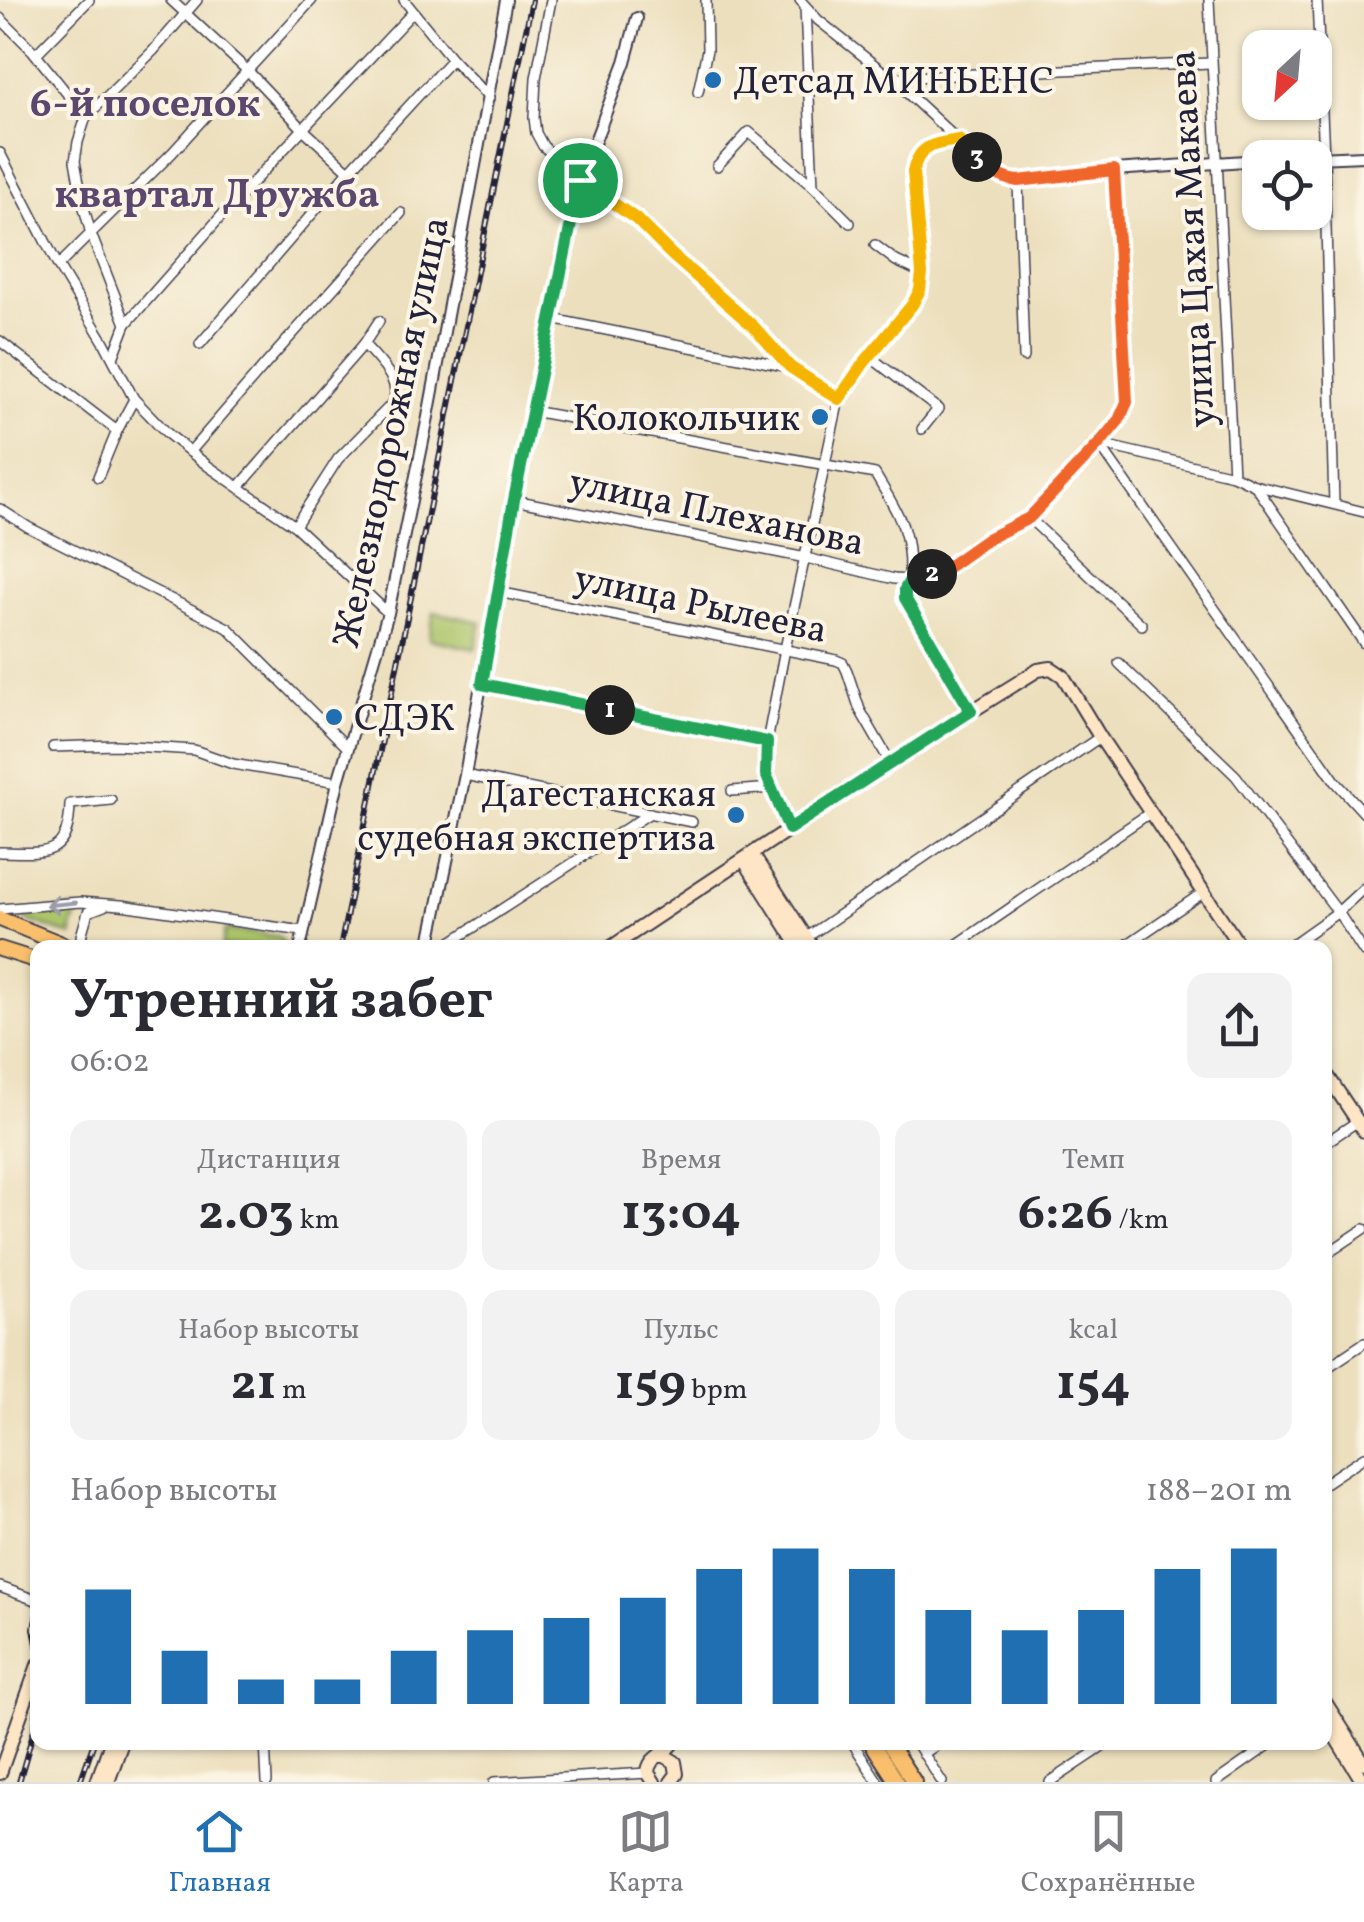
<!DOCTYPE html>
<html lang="ru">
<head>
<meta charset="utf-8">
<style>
	body { margin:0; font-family:Vollkorn,serif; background:#f2f2f3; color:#2b2b33; height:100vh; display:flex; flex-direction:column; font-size:38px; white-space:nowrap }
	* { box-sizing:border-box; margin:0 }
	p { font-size:32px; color:#7c7c81 }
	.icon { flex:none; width:55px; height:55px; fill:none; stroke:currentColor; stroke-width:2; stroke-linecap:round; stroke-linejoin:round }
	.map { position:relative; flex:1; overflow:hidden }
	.drawer { position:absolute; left:30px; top:940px; width:1302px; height:810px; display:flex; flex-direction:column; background:#fff; border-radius:20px; box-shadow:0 2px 8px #0004 }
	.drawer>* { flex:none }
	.needle { width:65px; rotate:206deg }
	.buttons { position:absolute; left:1242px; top:30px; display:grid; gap:20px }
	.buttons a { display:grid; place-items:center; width:90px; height:90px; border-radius:20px; background:#fff; box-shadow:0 2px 8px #0004; font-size:50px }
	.pin { position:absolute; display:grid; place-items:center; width:85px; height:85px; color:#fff; margin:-42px; border:5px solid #fff; border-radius:50%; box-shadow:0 2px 10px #0007 }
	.km { position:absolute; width:50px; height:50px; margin:-25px; border-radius:50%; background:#222; color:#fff; font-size:28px; line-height:50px; text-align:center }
	.round { display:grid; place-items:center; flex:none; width:105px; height:105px; border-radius:20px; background:#f2f2f3 }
	.headline { display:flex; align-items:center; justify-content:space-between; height:170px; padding:0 40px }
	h1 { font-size:55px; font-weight:700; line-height:75px }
	.metrics { display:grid; grid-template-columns:repeat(3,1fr); gap:15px; height:170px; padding:10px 40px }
	.metrics div { display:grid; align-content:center; border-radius:20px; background:#f2f2f3; text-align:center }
	.metrics b { font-size:50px; font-weight:700 }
	.metrics small { font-size:28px; font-weight:400 }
	.metrics p { font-size:28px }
	.chart { height:280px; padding:20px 40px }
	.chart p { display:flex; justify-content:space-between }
	.chart svg { width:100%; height:180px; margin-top:10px; stroke:#1f6fb2; stroke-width:6 }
	.tabs { display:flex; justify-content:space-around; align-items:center; height:140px; border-top:2px solid #e1e1e2; background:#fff; font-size:28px; color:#7c7c81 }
	.tabs a { display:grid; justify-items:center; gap:5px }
	.tabs .active { color:#1f6fb2 }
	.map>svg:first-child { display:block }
	.green { fill:#acc56b; stroke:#677453; stroke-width:2.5 }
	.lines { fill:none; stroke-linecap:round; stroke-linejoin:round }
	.minor-casing { stroke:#403e4e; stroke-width:12 }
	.tertiary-casing { stroke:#403e4e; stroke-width:14 }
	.secondary-casing { stroke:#403e4e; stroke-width:16 }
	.primary-casing { stroke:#403e4e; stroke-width:18 }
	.minor { stroke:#fff; stroke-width:9 }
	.tertiary { stroke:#fff; stroke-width:10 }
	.secondary { stroke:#fde5c5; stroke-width:12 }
	.primary { stroke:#f9bf6d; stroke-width:14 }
	.rail-casing { stroke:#22223b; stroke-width:6 }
	.rail { stroke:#fcf5e5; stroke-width:2.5; stroke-dasharray:8; stroke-linecap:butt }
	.oneway { stroke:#9c9ca7 }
	.split-1-casing { stroke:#fff; stroke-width:20 }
	.split-2-casing { stroke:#fff; stroke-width:20 }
	.split-3-casing { stroke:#fff; stroke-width:20 }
	.split-4-casing { stroke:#fff; stroke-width:20 }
	.split-1 { stroke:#22a559; stroke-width:12 }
	.split-2 { stroke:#22a559; stroke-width:12 }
	.split-3 { stroke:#f0652b; stroke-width:12 }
	.split-4 { stroke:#f5b400; stroke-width:12 }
	.poi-dot { fill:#1f6fb2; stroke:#fcf5e5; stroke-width:4 }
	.labels { text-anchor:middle; stroke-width:8; stroke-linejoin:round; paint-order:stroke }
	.poi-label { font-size:38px; fill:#22223b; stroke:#fcf5e5; text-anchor:start }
	.street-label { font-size:38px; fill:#22223b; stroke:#fcf5e5 }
	.neighbourhood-label { font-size:40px; font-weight:bold; fill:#5c476e; stroke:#fcf5e5 }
</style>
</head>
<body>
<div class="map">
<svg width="1364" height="1782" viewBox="0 0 1364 1782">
	<rect width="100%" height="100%" fill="#fcf5e5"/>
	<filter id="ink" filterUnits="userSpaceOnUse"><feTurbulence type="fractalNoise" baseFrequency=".01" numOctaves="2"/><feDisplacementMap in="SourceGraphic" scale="20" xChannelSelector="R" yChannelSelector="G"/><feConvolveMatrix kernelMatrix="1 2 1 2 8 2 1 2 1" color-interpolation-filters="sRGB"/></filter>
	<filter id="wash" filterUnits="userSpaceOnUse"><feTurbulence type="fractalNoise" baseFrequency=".0048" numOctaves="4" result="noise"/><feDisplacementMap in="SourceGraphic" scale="40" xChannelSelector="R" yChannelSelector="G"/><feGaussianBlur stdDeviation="2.25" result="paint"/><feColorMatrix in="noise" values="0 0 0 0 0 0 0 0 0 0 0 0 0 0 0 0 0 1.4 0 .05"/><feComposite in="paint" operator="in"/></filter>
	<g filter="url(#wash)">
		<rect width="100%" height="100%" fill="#ecdfbd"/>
		<g class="green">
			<path d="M434,612l47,10 -6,27 -46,-10z"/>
			<path d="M76,908l2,3 -6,17v8l-47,-17v-5z"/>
			<path d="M225,930l52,6 10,11h-65z"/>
		</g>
	</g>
	<g filter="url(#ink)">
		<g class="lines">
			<defs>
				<g id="minor">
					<path d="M171,0l78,72 54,57 46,42"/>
					<path d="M404,0l48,59 37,39"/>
					<path d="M551,0l-15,78 -2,40 2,15 7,13 37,34 56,39 35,35 83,73 36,40 49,32"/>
					<path d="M800,0l18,20 73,58 101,94 11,7 15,2 96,-11"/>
					<path d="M1209,0l24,475"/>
					<path d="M1317,0l7,157 10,347"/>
					<path d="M805,7l8,179"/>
					<path d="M0,18l32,32 54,67 -8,25 -3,19 8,43 8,30 35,90 -13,34"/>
					<path d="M36,54l53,-54"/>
					<path d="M891,78l319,-15"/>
					<path d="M698,92l9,-42 -1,-50"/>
					<path d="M86,117l67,-66 44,-51"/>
					<path d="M0,153l58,113 46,76 30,57 34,35 40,32 87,60 93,87"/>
					<path d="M717,166l32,-34 64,54 37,37"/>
					<path d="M1018,181l6,176"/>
					<path d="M875,245l21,16 26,12"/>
					<path d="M58,266l114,-113 140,-153"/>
					<path d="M552,319l237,48"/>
					<path d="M126,324l98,-111 189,-201"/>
					<path d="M0,341l117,90"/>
					<path d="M200,344l149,-173 103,-112"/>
					<path d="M869,356l69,53 -16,20"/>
					<path d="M532,411l343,63c22,38 35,53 34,100 0,9 -4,15 -4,24l66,113"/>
					<path d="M1099,444l237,338 28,31"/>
					<path d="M1099,444l134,31 21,10 110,27"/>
					<path d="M190,452l75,-87 136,-152"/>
					<path d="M98,477l19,-46 17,-32"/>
					<path d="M1255,485l109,158"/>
					<path d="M239,487l125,-143 15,-23"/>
					<path d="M514,500l292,58 88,21 16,1 16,-3 19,-8 44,-31 40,-20 70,-74"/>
					<path d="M0,509l28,18 200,101 120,120"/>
					<path d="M1029,518l113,107"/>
					<path d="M295,526l43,-67 55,-56c9,-23 -15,-42 -29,-59"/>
					<path d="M498,592l338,68 7,3 4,8 13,39 30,52"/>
					<path d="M1119,663l117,113 102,136 26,40"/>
					<path d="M481,684l286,58"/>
					<path d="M53,747l63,-2 78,5 39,14 105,18"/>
					<path d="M465,775l227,47"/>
					<path d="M732,791l40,-3"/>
					<path d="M789,829l-23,-55 1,-32 18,-93 54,-250 24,-36 49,-58 8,-15 2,-17 -9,-101c6,-28 21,-28 46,-32"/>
					<path d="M0,852c46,1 69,6 70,-48l41,-4"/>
					<path d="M0,909l80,-7 41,3 182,26"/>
					<path d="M88,948l-7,-12 7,-24 16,-6"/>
					<path d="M442,948l208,-135"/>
					<path d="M791,948l309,-211"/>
					<path d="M952,948l199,-136"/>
					<path d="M1122,948l82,-56"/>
					<path d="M1287,948l51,-36 26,-24"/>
					<path d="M1325,1143l33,-22"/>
					<path d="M1325,1255l39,-26"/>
					<path d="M1325,1369l39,-26"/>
					<path d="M1325,1483l39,-26"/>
					<path d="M0,1587l38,14"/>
					<path d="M265,1742l2,40"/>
					<path d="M852,1742l26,40"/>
					<path d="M916,1742l26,40"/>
					<path d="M923,1754l18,-12"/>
					<path d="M494,1782l154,-9"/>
					<path d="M1050,1782l60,-40"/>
					<path d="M1216,1782l57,-40"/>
				</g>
				<g id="tertiary">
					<path d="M1315,158l49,-2"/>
					<path d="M1099,444l20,-24 8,-19 -13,-231 146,-10"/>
					<path d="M300,948l38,-166 50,-169 40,-196 78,-417"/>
					<path d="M429,948l36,-173 49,-275 66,-320 45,-118 12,-44"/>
				</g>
				<g id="secondary">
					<path d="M752,854l61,94"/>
					<path d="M744,860l56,88"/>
					<path d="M610,948l280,-186 148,-92 13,-2 12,8 37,61 141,211"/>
					<path d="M1325,1072l39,59"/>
					<path d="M1325,1702l39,61"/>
					<path d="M1325,1720l38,62"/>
					<path d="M660,1756h5l10,6 2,12 -6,8"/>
					<path d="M0,1773l38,-108"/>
					<path d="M97,1782l14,-40"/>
					<path d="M108,1782l14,-40"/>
					<path d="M654,1782l-6,-9c0,-16 17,-18 25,-31"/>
				</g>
				<g id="primary">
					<path d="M0,919l72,29"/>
					<path d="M0,949l38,12"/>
					<path d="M871,1742l26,40"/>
					<path d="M888,1742l26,40"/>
				</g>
			</defs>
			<use href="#minor" class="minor-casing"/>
			<use href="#tertiary" class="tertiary-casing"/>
			<use href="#secondary" class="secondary-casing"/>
			<use href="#primary" class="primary-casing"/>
			<use href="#minor" class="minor"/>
			<use href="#tertiary" class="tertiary"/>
			<use href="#secondary" class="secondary"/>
			<use href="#primary" class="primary"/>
			<defs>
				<g id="rail">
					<path d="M340,948l192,-948"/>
					<path d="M38,1609l-4,20 4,20"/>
					<path d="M19,1782l16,-56 3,-27"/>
					<path d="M80,1782l14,-40"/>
				</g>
			</defs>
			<use href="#rail" class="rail-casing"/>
			<use href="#rail" class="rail"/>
		</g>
		<defs><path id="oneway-shaft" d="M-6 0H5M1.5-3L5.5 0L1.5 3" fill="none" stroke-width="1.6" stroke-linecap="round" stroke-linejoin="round" transform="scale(2.5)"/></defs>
		<use class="oneway" href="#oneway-shaft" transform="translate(61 904) rotate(174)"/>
	</g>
	<g class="lines" filter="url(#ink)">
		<defs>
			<path id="split-1" d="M580,180l-66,320 -32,184 128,26"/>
			<path id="split-2" d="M610,710l157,32 -1,32 23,55 182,-118 -66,-113v-9l5,-9 22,-6"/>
			<path id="split-3" d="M932,574l13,-5 44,-31 40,-20 70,-74 20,-24 8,-18 -13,-232 -96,11c-19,-3 -28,-10 -41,-24"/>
			<path id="split-4" d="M580,180l56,39 35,35 83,73 36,40 49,32 24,-35 49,-59 8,-15 2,-17 -9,-101c6,-28 21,-28 46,-32l18,17"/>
		</defs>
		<use href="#split-1" class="split-1-casing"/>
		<use href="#split-2" class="split-2-casing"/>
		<use href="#split-3" class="split-3-casing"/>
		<use href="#split-4" class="split-4-casing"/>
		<use href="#split-1" class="split-1"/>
		<use href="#split-2" class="split-2"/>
		<use href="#split-3" class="split-3"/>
		<use href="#split-4" class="split-4"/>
	</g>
	<g class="poi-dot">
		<circle cx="713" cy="80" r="10"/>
		<circle cx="820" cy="417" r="10"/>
		<circle cx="334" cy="717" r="10"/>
		<circle cx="736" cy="815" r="10"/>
	</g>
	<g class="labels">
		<g class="poi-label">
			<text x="733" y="93">Детсад МИНЬЕНС</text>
			<text x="800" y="430" text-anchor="end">Колокольчик</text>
			<text x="354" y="730">СДЭК</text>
			<text x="716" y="806" text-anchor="end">Дагестанская<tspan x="716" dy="44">судебная экспертиза</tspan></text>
		</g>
		<g class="street-label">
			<text transform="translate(1191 239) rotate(-93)" y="13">улица Цахая Макаева</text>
			<text transform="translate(390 432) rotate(-78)" y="13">Железнодорожная улица</text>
			<text transform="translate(717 511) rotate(12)" y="13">улица Плеханова</text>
			<text transform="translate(701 603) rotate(12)" y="13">улица Рылеева</text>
		</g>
		<g class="neighbourhood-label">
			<text x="145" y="116">6-й поселок</text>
			<text x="217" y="207">квартал Дружба</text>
		</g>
	</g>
</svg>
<div class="buttons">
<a><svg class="needle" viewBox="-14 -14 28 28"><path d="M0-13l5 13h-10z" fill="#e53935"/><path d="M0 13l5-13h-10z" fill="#7c7c81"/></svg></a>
<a><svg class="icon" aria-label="locate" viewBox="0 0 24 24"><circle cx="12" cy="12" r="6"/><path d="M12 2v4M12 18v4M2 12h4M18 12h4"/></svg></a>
</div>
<div class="pin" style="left:580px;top:180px;background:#1e9e55"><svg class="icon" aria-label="arrive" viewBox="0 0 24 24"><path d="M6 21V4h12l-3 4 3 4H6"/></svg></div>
<b class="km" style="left:610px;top:710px">1</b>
<b class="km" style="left:932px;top:574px">2</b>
<b class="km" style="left:977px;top:157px">3</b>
<section class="drawer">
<div class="headline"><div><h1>Утренний забег</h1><p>06:02</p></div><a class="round"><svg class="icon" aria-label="share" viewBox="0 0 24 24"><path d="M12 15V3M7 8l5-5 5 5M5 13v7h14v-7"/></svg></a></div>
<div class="metrics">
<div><p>Дистанция</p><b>2.03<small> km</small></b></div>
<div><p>Время</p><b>13:04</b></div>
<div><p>Темп</p><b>6:26<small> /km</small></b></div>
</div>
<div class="metrics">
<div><p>Набор высоты</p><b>21<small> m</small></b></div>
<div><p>Пульс</p><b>159<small> bpm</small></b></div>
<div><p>kcal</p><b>154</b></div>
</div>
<div class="chart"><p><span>Набор высоты</span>188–201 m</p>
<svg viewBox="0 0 160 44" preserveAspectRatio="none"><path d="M5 44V16M15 44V31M25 44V38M35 44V38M45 44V31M55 44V26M65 44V23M75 44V18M85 44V11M95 44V6M105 44V11M115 44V21M125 44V26M135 44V21M145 44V11M155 44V6"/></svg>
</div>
</section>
</div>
<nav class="tabs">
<a class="active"><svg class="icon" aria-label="home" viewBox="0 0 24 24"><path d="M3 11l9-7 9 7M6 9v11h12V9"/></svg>Главная</a>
<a><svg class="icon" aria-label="map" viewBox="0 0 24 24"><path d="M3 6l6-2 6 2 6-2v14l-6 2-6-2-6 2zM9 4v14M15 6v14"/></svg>Карта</a>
<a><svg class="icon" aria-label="saved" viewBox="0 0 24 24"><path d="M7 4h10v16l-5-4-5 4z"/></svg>Сохранённые</a>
</nav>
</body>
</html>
